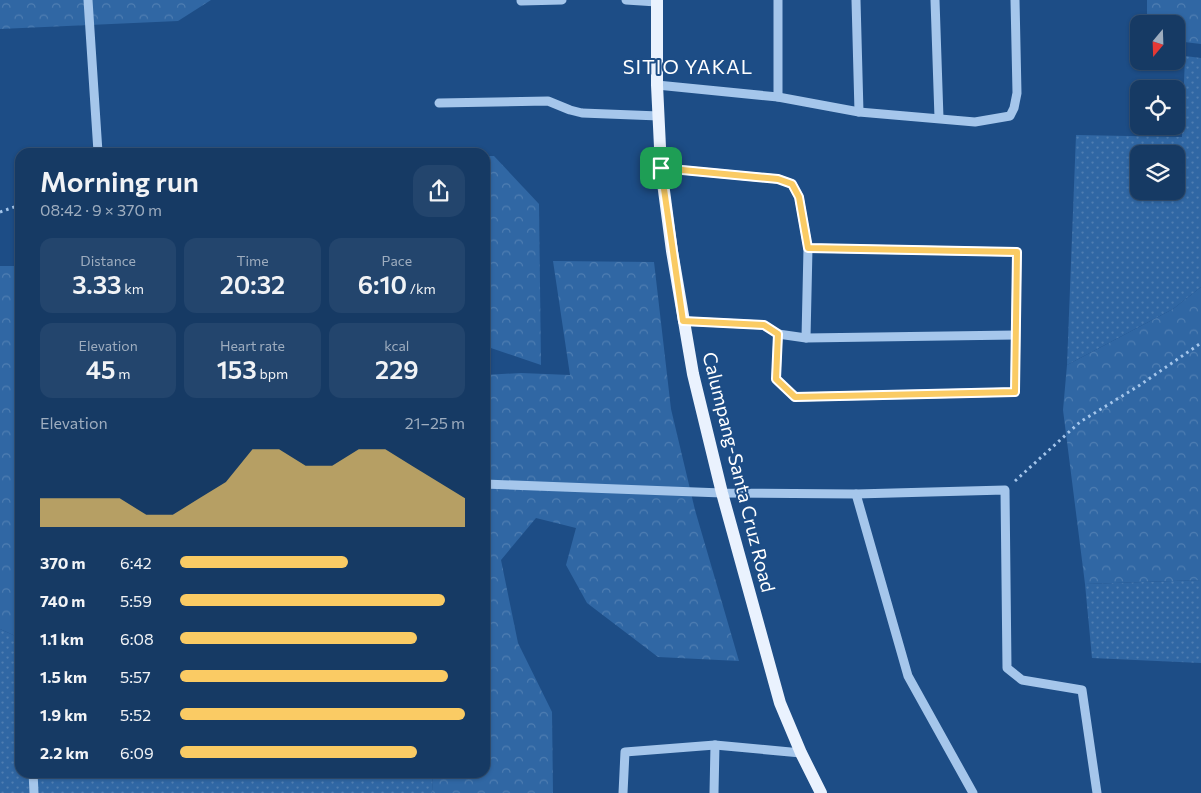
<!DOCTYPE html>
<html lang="en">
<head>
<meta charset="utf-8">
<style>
	body { margin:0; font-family:Commissioner,sans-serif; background:#23456d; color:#f1f3f6; height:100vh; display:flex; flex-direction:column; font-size:19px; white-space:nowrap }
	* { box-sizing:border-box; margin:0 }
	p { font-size:16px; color:#9eadbf }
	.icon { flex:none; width:28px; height:28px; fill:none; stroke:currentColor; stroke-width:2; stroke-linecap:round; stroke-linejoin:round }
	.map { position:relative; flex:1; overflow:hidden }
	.drawer { position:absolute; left:15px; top:148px; width:475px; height:630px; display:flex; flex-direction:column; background:#163a64; border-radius:15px; box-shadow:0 1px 4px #0004,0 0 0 1px #355478 }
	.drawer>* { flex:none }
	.needle { width:32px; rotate:199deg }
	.controls { position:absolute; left:1130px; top:15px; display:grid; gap:10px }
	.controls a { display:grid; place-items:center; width:55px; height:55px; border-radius:10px; background:#163a64; box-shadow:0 1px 4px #0004,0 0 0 1px #355478; font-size:25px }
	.pin { position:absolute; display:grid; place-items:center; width:42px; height:42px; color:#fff; margin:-21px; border-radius:10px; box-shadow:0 2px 8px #0006 }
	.round { display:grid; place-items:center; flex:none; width:52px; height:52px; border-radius:15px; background:#23456d }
	.headline { display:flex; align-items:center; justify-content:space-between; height:85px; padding:0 25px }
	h1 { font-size:28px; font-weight:600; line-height:38px }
	.figures { display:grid; grid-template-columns:repeat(3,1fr); gap:8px; height:85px; padding:5px 25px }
	.figures div { display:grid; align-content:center; border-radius:12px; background:#23456d; text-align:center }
	.figures b { font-size:25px; font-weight:600 }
	.figures small { font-size:14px; font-weight:400 }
	.figures p { font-size:14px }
	.chart { height:140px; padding:10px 25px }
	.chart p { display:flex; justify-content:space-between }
	.chart svg { width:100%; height:90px; margin-top:5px; fill:#facb64; opacity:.7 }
	ul { padding:0 25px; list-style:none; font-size:16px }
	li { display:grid; grid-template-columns:80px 60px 1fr; align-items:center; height:38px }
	li i { height:12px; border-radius:6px; background:#facb64 }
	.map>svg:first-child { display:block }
	.grass { fill:url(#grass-dots); fill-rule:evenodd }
	.forest { fill:url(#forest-crowns) }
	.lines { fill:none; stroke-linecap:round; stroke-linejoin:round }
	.path { stroke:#a5c6eb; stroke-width:3; stroke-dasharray:2.5 4; stroke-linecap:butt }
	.minor { stroke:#a5c6eb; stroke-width:9 }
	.major { stroke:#eaf2fe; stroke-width:12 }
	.route-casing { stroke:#fff; stroke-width:10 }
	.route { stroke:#facb64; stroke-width:6 }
	.labels { text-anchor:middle; stroke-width:4; stroke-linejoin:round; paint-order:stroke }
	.street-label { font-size:19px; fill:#fff; stroke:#1d4d86 }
	.neighbourhood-label { font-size:20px; letter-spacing:1px; fill:#fff; stroke:#1d4d86 }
</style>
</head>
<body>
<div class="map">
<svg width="1201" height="793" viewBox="0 0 1201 793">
	<defs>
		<pattern id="grass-dots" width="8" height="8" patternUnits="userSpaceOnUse" patternTransform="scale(1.25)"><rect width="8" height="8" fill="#3067a4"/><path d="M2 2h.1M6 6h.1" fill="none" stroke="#4f7eb2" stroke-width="1.8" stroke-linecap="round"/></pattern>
		<pattern id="forest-crowns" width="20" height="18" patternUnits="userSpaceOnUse" patternTransform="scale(1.25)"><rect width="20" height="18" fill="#3067a4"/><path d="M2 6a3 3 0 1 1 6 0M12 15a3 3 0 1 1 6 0" fill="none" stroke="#4f7eb2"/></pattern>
	</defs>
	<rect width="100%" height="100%" fill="#1d4d86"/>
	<g class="grass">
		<path d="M1185,56l16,2v229l-28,22 -106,56 9,-230 106,2zM1139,154h37v37h-37z"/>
		<path d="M1201,580v83l-109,-5 -7,-74z"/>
		<path d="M0,629l20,9v134l413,1 -1,20h-432z"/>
	</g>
	<g class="forest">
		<path d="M0,0h211l-33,21 -178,8z"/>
		<path d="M1147,0h54v44l-25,-3v-17h-29z"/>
		<path d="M485,156h9l45,48 2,161 -56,-19z"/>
		<path d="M553,261l101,1 17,147 24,101 44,151 -81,-4 -71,-54 -21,-38 10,-37 -40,-10 -35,42 17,83 34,69 1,81h-121l1,-20 52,-1v-397l36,-2 49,2z"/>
		<path d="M0,266h20v372l-20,-9z"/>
		<path d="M1201,287v293l-116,4 -22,-174 4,-45 106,-56z"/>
	</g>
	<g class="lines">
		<g class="path">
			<path d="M0,212l20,-7"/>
			<path d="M1015,481l65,-59 60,-37 61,-42"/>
		</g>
		<g class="minor">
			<path d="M88,0l10,152"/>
			<path d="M626,0l31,2"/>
			<path d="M856,0l3,112"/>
			<path d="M935,0l4,118"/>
			<path d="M521,1l41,-1"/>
			<path d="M657,85l121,12 81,15 116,10 35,-6 4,-8 3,-15 -2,-93"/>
			<path d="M778,97v-97"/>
			<path d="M439,103l109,-2 22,9 12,3 77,3"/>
			<path d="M661,168l117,11 14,5 7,13 9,51 -2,90"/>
			<path d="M683,321l81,4 14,9 28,4 209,-3"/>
			<path d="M778,334l-2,45 19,18 220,-5 2,-140 -209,-4"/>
			<path d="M485,484l237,9 134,1 149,-4 2,178 15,12 60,10 15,103"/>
			<path d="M856,494l52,182 65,117"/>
			<path d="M33,772l1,21"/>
			<path d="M623,793l2,-41 90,-7 86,8"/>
			<path d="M714,793l1,-48"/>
		</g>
		<path class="major" d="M657,0v85l4,83 11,83 21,123 29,119 58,210 21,50 20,40"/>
	</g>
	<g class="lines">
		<defs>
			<path id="route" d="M661,168l117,11 14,5 7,13 9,51 209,4 -2,140 -220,5 -19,-18 2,-45 -14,-9 -81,-4z"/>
		</defs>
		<use href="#route" class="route-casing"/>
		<use href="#route" class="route"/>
	</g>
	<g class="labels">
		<g class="street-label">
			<text transform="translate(739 472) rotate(76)" y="7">Calumpang-Santa Cruz Road</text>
		</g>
		<g class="neighbourhood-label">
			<text x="688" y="74">SITIO YAKAL</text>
		</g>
	</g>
</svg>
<div class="controls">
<a><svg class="needle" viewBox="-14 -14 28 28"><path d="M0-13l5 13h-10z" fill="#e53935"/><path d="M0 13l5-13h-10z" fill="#9eadbf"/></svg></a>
<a><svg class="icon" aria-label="locate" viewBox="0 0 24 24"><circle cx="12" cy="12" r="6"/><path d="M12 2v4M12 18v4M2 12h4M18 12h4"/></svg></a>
<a><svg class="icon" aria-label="layers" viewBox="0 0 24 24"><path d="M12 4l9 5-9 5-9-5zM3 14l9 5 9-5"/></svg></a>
</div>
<div class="pin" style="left:661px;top:168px;background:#1e9e55"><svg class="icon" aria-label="arrive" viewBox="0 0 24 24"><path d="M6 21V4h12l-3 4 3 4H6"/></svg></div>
<section class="drawer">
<div class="headline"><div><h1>Morning run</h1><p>08:42 · 9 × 370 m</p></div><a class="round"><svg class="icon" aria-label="share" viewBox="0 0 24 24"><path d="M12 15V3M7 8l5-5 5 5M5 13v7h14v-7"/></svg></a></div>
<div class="figures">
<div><p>Distance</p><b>3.33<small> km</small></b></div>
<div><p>Time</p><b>20:32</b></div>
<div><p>Pace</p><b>6:10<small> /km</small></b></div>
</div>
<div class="figures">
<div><p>Elevation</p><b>45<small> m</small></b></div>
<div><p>Heart rate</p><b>153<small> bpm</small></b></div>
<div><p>kcal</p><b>229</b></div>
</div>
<div class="chart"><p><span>Elevation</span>21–25 m</p>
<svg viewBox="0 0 160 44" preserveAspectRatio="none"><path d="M0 44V30L10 30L20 30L30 30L40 38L50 38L60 30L70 22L80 6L90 6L100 14L110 14L120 6L130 6L140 14L150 22L160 30V44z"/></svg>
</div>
<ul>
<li><b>370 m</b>6:42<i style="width:59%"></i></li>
<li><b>740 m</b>5:59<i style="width:93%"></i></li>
<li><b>1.1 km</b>6:08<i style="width:83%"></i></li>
<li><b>1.5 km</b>5:57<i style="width:94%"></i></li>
<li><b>1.9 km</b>5:52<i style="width:100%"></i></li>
<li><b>2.2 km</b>6:09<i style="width:83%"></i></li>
</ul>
</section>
</div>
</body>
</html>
